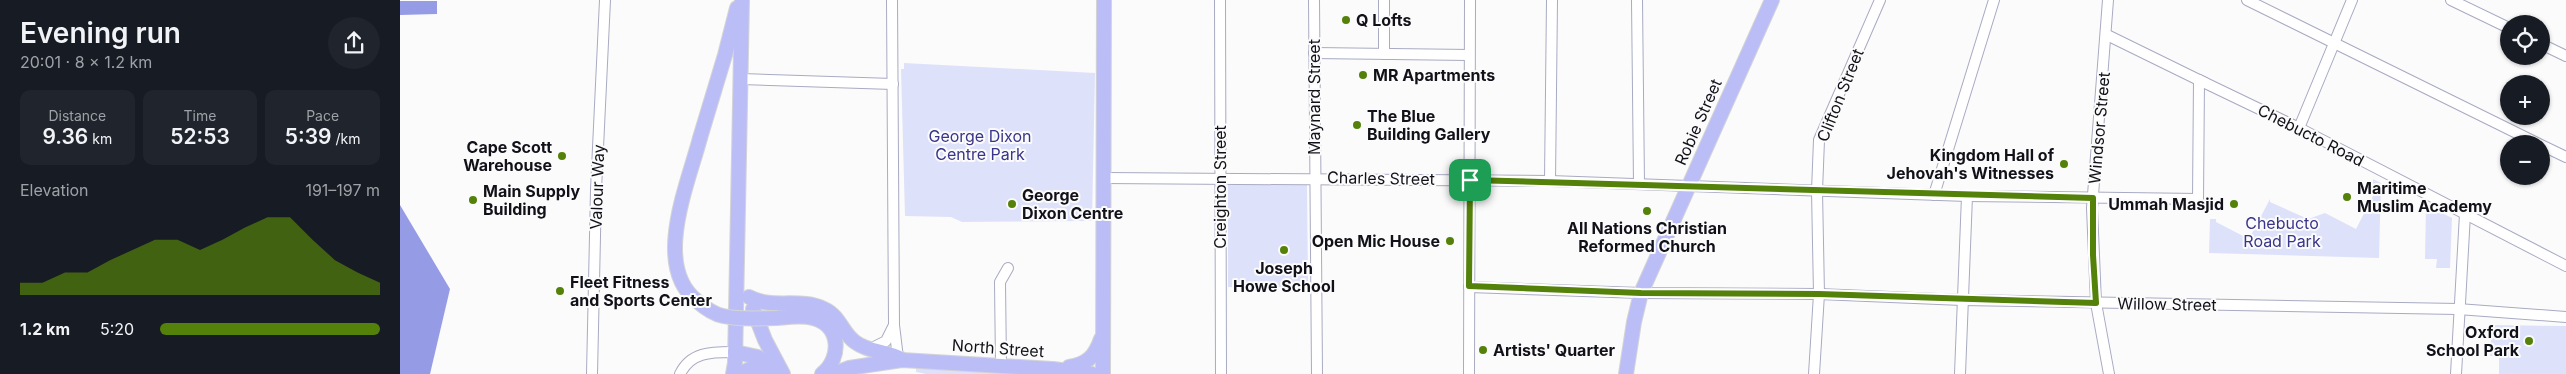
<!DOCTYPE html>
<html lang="en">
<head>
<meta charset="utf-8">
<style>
	body { margin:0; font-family:Inter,sans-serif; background:#20242c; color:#f1f3f6; height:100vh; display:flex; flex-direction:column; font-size:19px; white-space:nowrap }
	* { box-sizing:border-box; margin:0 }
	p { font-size:16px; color:#9ea1a6 }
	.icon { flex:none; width:28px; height:28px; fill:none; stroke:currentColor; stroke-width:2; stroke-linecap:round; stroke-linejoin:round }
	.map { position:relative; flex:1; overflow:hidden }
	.side { display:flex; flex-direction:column; background:#171b24; width:400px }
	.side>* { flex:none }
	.controls { position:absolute; left:2100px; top:15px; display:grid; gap:10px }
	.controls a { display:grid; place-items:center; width:50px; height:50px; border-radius:50%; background:#171b24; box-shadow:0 1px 4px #0004; font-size:25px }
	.pin { position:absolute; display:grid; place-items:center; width:42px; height:42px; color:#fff; margin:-21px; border-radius:10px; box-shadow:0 2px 8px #0006 }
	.round { display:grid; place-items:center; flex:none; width:52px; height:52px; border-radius:26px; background:#20242c }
	.summary { display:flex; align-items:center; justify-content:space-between; height:85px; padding:0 20px }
	h1 { font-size:28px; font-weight:600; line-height:38px }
	.figures { display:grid; grid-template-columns:repeat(3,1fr); gap:8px; height:85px; padding:5px 20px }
	.figures div { display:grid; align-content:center; border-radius:10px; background:#20242c; text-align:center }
	.figures b { font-size:21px; font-weight:600 }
	.figures small { font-size:14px; font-weight:400 }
	.figures p { font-size:14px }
	.chart { height:140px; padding:10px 20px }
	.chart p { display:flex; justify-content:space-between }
	.chart svg { width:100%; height:90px; margin-top:5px; fill:#54810a; opacity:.7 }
	ul { padding:0 20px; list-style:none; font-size:16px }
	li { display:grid; grid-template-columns:80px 60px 1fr; align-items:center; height:38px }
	li i { height:12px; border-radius:6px; background:#54810a }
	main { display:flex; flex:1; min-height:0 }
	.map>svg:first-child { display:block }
	.green { fill:#dee1fa }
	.water { fill:#959be5 }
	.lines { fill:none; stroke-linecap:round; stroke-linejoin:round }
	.minor-casing { stroke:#a8abc2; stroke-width:12 }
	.major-casing { stroke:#d4d4d6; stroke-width:16 }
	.minor { stroke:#fff; stroke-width:10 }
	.major { stroke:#bbbef6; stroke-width:14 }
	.major-bridge-casing { stroke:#d4d4d6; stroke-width:16; stroke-linecap:butt }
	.major-bridge { stroke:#bbbef6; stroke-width:14 }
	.route-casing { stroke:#fff; stroke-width:10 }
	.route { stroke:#54810a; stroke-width:6 }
	.poi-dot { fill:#54810a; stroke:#fbfbfb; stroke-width:2 }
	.labels { text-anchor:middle; stroke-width:4; stroke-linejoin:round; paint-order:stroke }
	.poi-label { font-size:16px; font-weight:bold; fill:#111119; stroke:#fbfbfb; text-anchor:start }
	.street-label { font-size:16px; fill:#111119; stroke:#fbfbfb }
	.park-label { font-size:16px; fill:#39358b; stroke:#fbfbfb }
</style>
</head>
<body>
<main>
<section class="side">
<div class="summary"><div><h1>Evening run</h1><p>20:01 · 8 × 1.2 km</p></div><a class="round"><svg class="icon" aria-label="share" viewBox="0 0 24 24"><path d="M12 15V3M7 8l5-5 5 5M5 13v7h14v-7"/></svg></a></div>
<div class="figures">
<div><p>Distance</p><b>9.36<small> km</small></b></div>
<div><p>Time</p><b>52:53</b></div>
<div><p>Pace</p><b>5:39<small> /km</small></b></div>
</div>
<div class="chart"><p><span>Elevation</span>191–197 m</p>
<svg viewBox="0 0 160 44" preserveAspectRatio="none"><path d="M0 44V38L10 38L20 33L30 33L40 27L50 22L60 17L70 17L80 22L90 17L100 11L110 6L120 6L130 17L140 27L150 33L160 38V44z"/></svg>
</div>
<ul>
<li><b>1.2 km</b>5:20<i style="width:100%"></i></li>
</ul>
</section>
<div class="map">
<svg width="2166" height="374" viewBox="0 0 2166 374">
	<rect width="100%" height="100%" fill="#fbfbfb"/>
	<g class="green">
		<path d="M504,63l191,10 -3,148 -130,1 -11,-5 -46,-1 -4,-147h3z"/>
		<path d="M1973,179l8,4 -2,75 -170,-5 1,-34h6v3l33,17 21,-40v3l38,17 17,-6 31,16 17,-33z"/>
		<path d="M828,184l79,1 1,102h-80z"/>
		<path d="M2026,205l26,13 -2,50h-14l1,-9h-12z"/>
		<path d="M2092,325l74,1v48h-67v-18h-9z"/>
		<path d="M516,367l109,7h-99l-10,-2z"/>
	</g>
	<g class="water">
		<path d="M0,1h37v13l-37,1z"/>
		<path d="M0,205l50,84 -20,85h-30z"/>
	</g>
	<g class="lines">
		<defs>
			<g id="minor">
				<path d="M492,0l2,325 4,33"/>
				<path d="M820,0l1,374"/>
				<path d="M914,0l3,374"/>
				<path d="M984,0v54"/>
				<path d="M1237,0l2,184"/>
				<path d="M1708,0l-16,208 4,95 13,71"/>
				<path d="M1847,0l292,144"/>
				<path d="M2051,0l58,28"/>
				<path d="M1707,35l98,48"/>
				<path d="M2141,44l25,12"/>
				<path d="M914,53l155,2"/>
				<path d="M341,79l152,5"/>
				<path d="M1799,80l100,48 267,138"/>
				<path d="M1894,126l5,2 53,-128"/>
				<path d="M2141,145l25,12"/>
				<path d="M704,178l446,3 417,15 231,3 1,-119"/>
				<path d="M1150,181l2,-181"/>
				<path d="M1534,195l60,-195"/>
				<path d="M1069,287l172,6 178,1 143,6 496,9 108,8"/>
				<path d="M470,349l16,-8 8,-16"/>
				<path d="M601,366l-1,-84 8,-14"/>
				<path d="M192,374l4,-184 9,-190"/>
				<path d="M280,374c11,-23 33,-22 55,-22"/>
				<path d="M1069,374l1,-374"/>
				<path d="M1414,374l5,-80 -2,-103 2,-51 61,-140"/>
				<path d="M1560,374l7,-178"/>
				<path d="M2056,374l9,-160"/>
			</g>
			<g id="major">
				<path d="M300,138l25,-83 12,-47"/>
				<path d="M349,297c24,13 52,0 75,12 16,7 18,24 31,33 13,10 32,9 46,17"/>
				<path d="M353,309l12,31 18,34"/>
				<path d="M377,318c12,-1 25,-3 36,0 28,7 29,40 9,56"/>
				<path d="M335,352l23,5 20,17"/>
				<path d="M669,367c19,-3 26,-11 32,-28"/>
				<path d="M333,374l2,-11 7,-363"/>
				<path d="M342,374c10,-9 19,-9 30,-1"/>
				<path d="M434,374l15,-6 53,-8 151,9 39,5"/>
				<path d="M703,374l1,-374"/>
				<path d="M1226,374l8,-52 7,-29 131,-293"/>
			</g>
		</defs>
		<use href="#minor" class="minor-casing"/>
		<use href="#major" class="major-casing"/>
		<use href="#minor" class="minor"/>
		<use href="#major" class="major"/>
		<defs>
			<path id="major-bridge" d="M300,138c-12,46 -48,128 -3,163 8,7 16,13 26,15 18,4 36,2 54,2"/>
		</defs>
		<use href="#major-bridge" class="major-bridge-casing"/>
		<use href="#major-bridge" class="major-bridge"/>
	</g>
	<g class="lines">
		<defs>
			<path id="route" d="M1070,180l623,18v57l3,48 -277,-9 -178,-1 -172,-7z"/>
		</defs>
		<use href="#route" class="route-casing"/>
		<use href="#route" class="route"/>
	</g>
	<g class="poi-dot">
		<circle cx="946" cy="20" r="5"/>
		<circle cx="963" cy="75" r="5"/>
		<circle cx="957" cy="125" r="5"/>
		<circle cx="162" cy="156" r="5"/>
		<circle cx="1664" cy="164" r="5"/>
		<circle cx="1947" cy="197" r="5"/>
		<circle cx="73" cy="200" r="5"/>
		<circle cx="612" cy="204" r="5"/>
		<circle cx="1834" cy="204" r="5"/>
		<circle cx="1247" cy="211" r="5"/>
		<circle cx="1050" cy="241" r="5"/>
		<circle cx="884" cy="250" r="5"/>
		<circle cx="160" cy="291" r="5"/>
		<circle cx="2129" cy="341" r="5"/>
		<circle cx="1083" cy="350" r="5"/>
	</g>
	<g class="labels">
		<g class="poi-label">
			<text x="956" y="26">Q Lofts</text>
			<text x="973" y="81">MR Apartments</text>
			<text x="967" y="122">The Blue<tspan x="967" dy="18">Building Gallery</tspan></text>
			<text x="152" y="153" text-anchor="end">Cape Scott<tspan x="152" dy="18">Warehouse</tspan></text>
			<text x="1654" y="161" text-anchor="end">Kingdom Hall of<tspan x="1654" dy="18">Jehovah's Witnesses</tspan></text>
			<text x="1957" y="194">Maritime<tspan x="1957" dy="18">Muslim Academy</tspan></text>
			<text x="83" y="197">Main Supply<tspan x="83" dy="18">Building</tspan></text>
			<text x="622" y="201">George<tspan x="622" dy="18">Dixon Centre</tspan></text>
			<text x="1824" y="210" text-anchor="end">Ummah Masjid</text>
			<text x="1247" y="234" text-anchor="middle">All Nations Christian<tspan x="1247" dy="18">Reformed Church</tspan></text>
			<text x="1040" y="247" text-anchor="end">Open Mic House</text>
			<text x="884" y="274" text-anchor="middle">Joseph<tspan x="884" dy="18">Howe School</tspan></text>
			<text x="170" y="288">Fleet Fitness<tspan x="170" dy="18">and Sports Center</tspan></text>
			<text x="2119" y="338" text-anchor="end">Oxford<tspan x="2119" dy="18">School Park</tspan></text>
			<text x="1093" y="356">Artists' Quarter</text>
		</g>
		<g class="street-label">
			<text transform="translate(1440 95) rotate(-68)" y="6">Clifton Street</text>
			<text transform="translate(914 97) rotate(-90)" y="6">Maynard Street</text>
			<text transform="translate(1298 122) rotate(-66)" y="6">Robie Street</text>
			<text transform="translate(1699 128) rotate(-85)" y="6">Windsor Street</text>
			<text transform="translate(1911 135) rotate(27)" y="6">Chebucto Road</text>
			<text transform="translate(981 178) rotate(1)" y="6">Charles Street</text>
			<text transform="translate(197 187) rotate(-88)" y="6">Valour Way</text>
			<text transform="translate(820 187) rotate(-90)" y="6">Creighton Street</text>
			<text transform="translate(1767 304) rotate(1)" y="6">Willow Street</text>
			<text transform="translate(598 348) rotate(4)" y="6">North Street</text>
		</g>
		<g class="park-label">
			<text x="580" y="142">George Dixon<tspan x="580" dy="18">Centre Park</tspan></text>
			<text x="1882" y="229">Chebucto<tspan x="1882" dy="18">Road Park</tspan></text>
		</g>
	</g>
</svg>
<div class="controls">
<a><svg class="icon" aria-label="locate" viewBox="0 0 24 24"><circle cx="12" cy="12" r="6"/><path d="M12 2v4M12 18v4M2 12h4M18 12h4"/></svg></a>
<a>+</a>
<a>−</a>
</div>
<div class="pin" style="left:1070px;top:180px;background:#1e9e55"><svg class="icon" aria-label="arrive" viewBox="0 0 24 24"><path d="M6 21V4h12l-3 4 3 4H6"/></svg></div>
</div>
</main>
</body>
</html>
